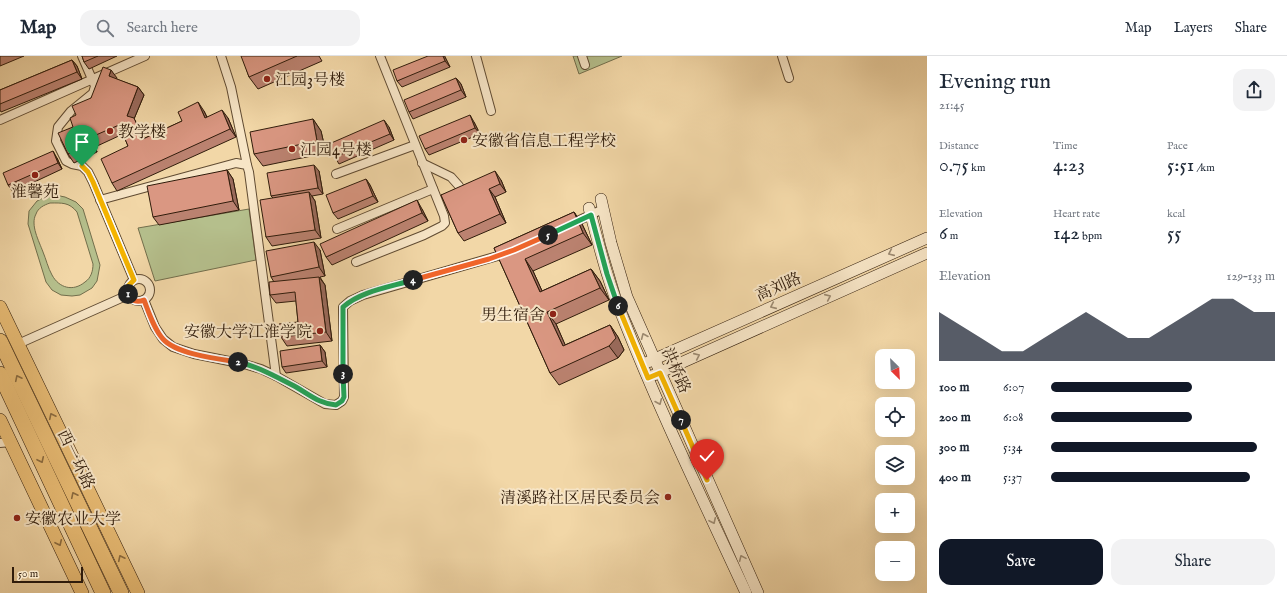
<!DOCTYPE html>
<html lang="en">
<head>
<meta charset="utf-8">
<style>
	body { margin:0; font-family:"IM FELL English","Noto Serif SC",serif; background:#f2f2f3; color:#1f2937; height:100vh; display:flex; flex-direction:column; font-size:15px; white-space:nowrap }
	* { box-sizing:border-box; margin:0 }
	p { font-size:13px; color:#747a83 }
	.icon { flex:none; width:22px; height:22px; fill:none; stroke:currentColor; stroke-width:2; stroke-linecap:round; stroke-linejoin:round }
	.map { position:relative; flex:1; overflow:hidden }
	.drawer { display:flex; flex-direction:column; background:#fff; width:360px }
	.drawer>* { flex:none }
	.needle { width:26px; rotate:156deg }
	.buttons { position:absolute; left:875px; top:293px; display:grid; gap:8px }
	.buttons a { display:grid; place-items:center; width:40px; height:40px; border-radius:8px; background:#fff; box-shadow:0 4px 16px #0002; font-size:20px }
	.scale { position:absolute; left:12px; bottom:10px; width:71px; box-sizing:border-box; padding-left:4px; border:2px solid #301c0b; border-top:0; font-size:11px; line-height:14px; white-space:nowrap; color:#301c0b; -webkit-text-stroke:3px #f7e5c6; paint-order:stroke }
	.pin { position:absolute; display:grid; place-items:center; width:34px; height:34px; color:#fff; margin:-41px -17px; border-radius:50% 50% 50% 0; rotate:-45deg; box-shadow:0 0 4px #0007 }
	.pin .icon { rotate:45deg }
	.km { position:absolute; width:20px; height:20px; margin:-10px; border-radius:50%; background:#222; color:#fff; font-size:11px; line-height:20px; text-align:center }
	.round { display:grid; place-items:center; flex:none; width:42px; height:42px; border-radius:12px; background:#f2f2f3 }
	.summary { display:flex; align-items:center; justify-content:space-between; height:68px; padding:0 12px }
	h1 { font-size:22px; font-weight:600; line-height:30px }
	.stats { display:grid; grid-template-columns:repeat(3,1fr); gap:6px; height:68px; padding:4px 12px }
	.stats div { display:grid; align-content:center }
	.stats b { font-size:20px; font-weight:600 }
	.stats small { font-size:11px; font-weight:400 }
	.stats p { font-size:11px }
	.chart { height:112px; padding:8px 12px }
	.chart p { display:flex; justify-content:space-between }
	.chart svg { width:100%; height:72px; margin-top:4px; fill:#111827; opacity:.7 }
	.action { display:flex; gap:8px; margin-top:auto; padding:8px 12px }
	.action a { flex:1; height:46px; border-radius:12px; background:#111827; color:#fff; font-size:16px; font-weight:600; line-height:46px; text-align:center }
	.action a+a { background:#f2f2f3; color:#1f2937 }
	ul { padding:0 12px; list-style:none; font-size:13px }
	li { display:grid; grid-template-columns:64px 48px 1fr; align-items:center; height:30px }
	li i { height:10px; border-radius:5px; background:#111827 }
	header { display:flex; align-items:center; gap:24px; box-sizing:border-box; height:56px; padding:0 20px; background:#fff; border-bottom:1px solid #e0e1e3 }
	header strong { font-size:19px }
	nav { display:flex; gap:22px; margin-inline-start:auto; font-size:14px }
	.search { width:280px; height:36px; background:#f2f2f3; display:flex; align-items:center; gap:10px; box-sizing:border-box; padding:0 14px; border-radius:12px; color:#747a83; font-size:15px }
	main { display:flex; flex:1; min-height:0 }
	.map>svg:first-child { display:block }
	.green { fill:#b5bf8c; stroke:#726e4c; fill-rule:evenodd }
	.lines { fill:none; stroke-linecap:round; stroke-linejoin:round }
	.street-casing { stroke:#604b32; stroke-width:10 }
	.secondary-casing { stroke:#301c0b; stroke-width:12 }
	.primary-casing { stroke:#301c0b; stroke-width:14 }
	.highway-casing { stroke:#301c0b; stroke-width:16 }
	.street { stroke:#f7e5c6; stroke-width:8 }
	.secondary { stroke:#f7e5c6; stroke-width:11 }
	.primary { stroke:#e9bc74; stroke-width:13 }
	.highway { stroke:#e9bc74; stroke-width:15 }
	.wall { fill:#bb8270; stroke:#301c0b }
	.shaded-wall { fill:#996a5b; stroke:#301c0b }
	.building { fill:#da9782; stroke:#301c0b }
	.oneway { stroke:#9d8b72 }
	.oneway2 { stroke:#8c6c40 }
	.split-1-casing { stroke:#fff; stroke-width:8 }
	.split-2-casing { stroke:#fff; stroke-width:8 }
	.split-3-casing { stroke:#fff; stroke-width:8 }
	.split-4-casing { stroke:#fff; stroke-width:8 }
	.split-5-casing { stroke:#fff; stroke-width:8 }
	.split-6-casing { stroke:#fff; stroke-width:8 }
	.split-7-casing { stroke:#fff; stroke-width:8 }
	.split-8-casing { stroke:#fff; stroke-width:8 }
	.split-1 { stroke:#f5b400; stroke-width:5 }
	.split-2 { stroke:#f0652b; stroke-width:5 }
	.split-3 { stroke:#22a559; stroke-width:5 }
	.split-4 { stroke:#22a559; stroke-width:5 }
	.split-5 { stroke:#f0652b; stroke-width:5 }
	.split-6 { stroke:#22a559; stroke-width:5 }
	.split-7 { stroke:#f5b400; stroke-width:5 }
	.split-8 { stroke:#f5b400; stroke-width:5 }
	.poi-dot { fill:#8f2418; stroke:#f7e5c6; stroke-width:1.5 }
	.labels { text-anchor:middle; stroke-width:4; stroke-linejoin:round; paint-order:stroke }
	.poi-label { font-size:16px; fill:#301c0b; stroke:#f7e5c6; text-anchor:start }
	.street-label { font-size:16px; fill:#301c0b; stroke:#f7e5c6 }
</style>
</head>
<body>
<header>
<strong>Map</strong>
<div class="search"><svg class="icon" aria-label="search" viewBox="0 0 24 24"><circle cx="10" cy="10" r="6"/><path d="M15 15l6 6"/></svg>Search here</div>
<nav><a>Map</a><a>Layers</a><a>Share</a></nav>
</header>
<main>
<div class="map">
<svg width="927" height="537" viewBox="0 0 927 537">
	<rect width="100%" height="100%" fill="#f2d7a7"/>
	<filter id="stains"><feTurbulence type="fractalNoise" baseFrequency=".005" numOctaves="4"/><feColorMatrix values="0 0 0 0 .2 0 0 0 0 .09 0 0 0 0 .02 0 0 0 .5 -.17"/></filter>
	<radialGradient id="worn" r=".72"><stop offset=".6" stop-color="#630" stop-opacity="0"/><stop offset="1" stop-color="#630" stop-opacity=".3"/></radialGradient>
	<g class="green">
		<path d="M573,0h49l-43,18z"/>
		<path d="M55,139l10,2 11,5 7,7 17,56 -3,16 -5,7 -12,7 -8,1 -11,-1 -9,-5 -6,-8 -18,-58 1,-13 8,-10 8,-4zM50,147c12,0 19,-1 27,9l16,52c0,7 -2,14 -8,18 -12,10 -26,6 -33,-7 -4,-7 -6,-16 -9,-23 -4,-11 -13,-27 -7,-38 2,-6 8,-9 14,-11z"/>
		<path d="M249,153l7,51 -101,21 -17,-53z"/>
	</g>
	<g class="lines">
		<defs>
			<g id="street">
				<path d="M82,0l13,30 -2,7 -22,18 -13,16 -2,14 10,20 6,3 10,2 6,6 5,10 41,98"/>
				<path d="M221,0l10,31 16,78"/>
				<path d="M476,0l15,55"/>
				<path d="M582,0l3,9"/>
				<path d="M782,0l7,22"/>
				<path d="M0,64l145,-64"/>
				<path d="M422,107l29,14 8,9"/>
				<path d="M336,118l79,-29"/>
				<path d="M100,144l136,-37 11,2 2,7 27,204"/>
				<path d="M571,168l32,-15"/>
				<path d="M337,173l96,-40"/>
				<path d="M356,206l68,-27 18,-9 3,-3 -1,-7 -64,-160"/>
				<circle cx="139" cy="234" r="11"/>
				<path d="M144,244l11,27 8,12 10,8 21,7 50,10 17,5 15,7 49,28 11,1 6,-4 2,-4 -1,-90 7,-6 13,-6 145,-42"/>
				<path d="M18,288l110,-49"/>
				<path d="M0,387l11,-1"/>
			</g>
			<g id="secondary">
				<path d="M601,143l10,44 16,54 131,296"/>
				<path d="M589,152c10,37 19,75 34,110 37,94 81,184 123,275"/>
				<path d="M648,306l279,-124"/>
				<path d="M654,319l273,-122"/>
			</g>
			<g id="primary">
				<path d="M0,251l138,286"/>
				<path d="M0,364l82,173"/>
			</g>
			<g id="highway">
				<path d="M0,285l121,252"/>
				<path d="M0,318l103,219"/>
			</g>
		</defs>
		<use href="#street" class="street-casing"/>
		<use href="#secondary" class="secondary-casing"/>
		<use href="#primary" class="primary-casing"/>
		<use href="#highway" class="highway-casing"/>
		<use href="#street" class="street"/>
		<use href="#secondary" class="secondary"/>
		<use href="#primary" class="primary"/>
		<use href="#highway" class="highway"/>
	</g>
	<g class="wall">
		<path d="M0,0h24l-24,10z"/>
		<path d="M82,0h35l-28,13 -5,-7z"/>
		<path d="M242,0h77l3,5 -64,28 -9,-12z"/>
		<path d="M445,1l5,10 -48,20 -5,-6z"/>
		<path d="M72,4l5,6 5,13 -81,33 -1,-2v-20z"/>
		<path d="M111,14l5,9 22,8 6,8 -10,24 5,8 6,11 59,-27 3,6 21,1 8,19 -119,54 -5,-8 16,-37 -5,-12 -28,13 2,5 -23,11 -6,-9 8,-39 15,-17z"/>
		<path d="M456,22l5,6 5,13 -53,22 -4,-7z"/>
		<path d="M313,63l8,12 5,22 -63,13 -9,-12z"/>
		<path d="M474,66l6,12 -51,21 -4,-6z"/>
		<path d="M389,71l5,13 -55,24 -4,-7z"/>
		<path d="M57,102l5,11 -49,23 -5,-7z"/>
		<path d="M227,114l6,9 6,31 -80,15 -6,-8z"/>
		<path d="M319,115l4,23 -11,2 3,5 6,37 -49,8 -6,-9 7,-39 -2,-2z"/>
		<path d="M366,123l4,6 8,17 -40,17 -5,-6z"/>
		<path d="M501,124l5,12 -11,5 11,26 -42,18 -6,-8 -17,-38z"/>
		<path d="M422,153l6,12 -96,44 -6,-8z"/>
		<path d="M574,156l8,12 10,21 -59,26 9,20 49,-22 9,12 9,19 -53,24 9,21 45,-20 8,12 6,13 -6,8 -59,27 -9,-12 -56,-125z"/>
		<path d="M320,194l5,26 -5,1 5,8 7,56 -45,5 -6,-9 17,-15 -2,-21 -20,2 -6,-8 4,-13 -3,-5z"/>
		<path d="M320,289l5,7 2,15 -41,6 -4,-6z"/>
	</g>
	<g class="shaded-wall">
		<path d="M443,0h2v1l5,10 -5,-6z"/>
		<path d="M72,4l5,6 5,13 -5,-7z"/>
		<path d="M111,14l6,8 -2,6 -6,-8z"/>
		<path d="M456,22l5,6 5,13 -5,-7z"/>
		<path d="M138,31l6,8 -10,24 5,8 10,20 -22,-31z"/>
		<path d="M198,46l6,9 7,15 -6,-8z"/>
		<path d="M222,54l6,8 8,19 -6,-8z"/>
		<path d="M470,59l4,7 6,12 -5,-6z"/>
		<path d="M313,63l8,12 5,22 -9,-12z"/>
		<path d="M384,64l5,7 5,13 -4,-6z"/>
		<path d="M89,82l6,9 2,5 -6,-8z"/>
		<path d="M53,95l4,7 5,11 -4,-6z"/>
		<path d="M314,109l5,6 4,23 -5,-6z"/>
		<path d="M227,114l6,9 6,31 -6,-9z"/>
		<path d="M495,115l6,9 5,12 -6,-8z"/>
		<path d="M366,123l4,6 8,17 -5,-6z"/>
		<path d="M489,133l6,8 11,26 -6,-9z"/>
		<path d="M309,136l6,9 6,37 -6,-8z"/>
		<path d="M417,144l5,9 6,12 -6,-8z"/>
		<path d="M574,156l8,12 10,21 -9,-12z"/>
		<path d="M314,186l6,8 5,26 -6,-9z"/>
		<path d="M525,203l8,12 15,33 -8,-12z"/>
		<path d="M591,213l9,12 9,19 -9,-12z"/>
		<path d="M319,221l6,8 7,56 -6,-9z"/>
		<path d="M547,256l9,12 15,34 -8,-12z"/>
		<path d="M610,269l8,12 6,13 -6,8 -9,-12z"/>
		<path d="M320,289l5,7 2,15 -5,-6z"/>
	</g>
	<g class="building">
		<path d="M82,0h16l-14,6z"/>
		<path d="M241,0h56l-48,21z"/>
		<path d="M428,0h15l2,5 -48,20 -4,-11z"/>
		<path d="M72,4l5,12 -77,32v-14z"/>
		<path d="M103,11l8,3 -2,6 29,11 -11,29 7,2 9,21 39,-18 -4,-9 20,-10 7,16 17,-8 8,19 -118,54 -11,-24 27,-13 -9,-21 -30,13 2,6 -23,10 -10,-21 15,-6 -3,-9 6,-3 -4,-9 19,-8z"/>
		<path d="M456,22l5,12 -52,22 -5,-12z"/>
		<path d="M470,59l5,13 -50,21 -6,-13z"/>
		<path d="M313,63l4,22 -63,13 -4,-22z"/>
		<path d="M384,64l6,14 -55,23 -6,-13z"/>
		<path d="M53,95l5,12 -50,22 -5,-12z"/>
		<path d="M314,109l4,23 -47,8 -4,-23z"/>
		<path d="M227,114l6,31 -80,16 -6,-31z"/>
		<path d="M495,115l5,13 -11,5 11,25 -42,19 -17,-38z"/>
		<path d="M366,123l7,17 -40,17 -7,-18z"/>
		<path d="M309,136l6,38 -49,7 -6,-37z"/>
		<path d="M417,144l5,13 -96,44 -6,-13z"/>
		<path d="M574,156l9,21 -58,26 15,33 51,-23 9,19 -53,24 16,34 47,-21 6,13 -7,8 -59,27 -56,-125z"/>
		<path d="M314,186l5,25 -48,10 -5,-26z"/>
		<path d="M319,221l7,55 -45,5 -2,-13 19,-2 -3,-30 -25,3 -1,-13z"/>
		<path d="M320,289l2,16 -40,6 -2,-16z"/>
	</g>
	<defs><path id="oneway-chevron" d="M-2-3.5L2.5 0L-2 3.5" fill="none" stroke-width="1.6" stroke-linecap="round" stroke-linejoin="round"/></defs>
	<g class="oneway">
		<use href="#oneway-chevron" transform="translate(891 197) rotate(156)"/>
		<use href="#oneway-chevron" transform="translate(828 241) rotate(-24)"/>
		<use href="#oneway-chevron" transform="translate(773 250) rotate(156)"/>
		<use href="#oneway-chevron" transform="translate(644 280) rotate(-113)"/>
		<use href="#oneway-chevron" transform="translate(697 300) rotate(-24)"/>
		<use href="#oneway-chevron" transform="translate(659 346) rotate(67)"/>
		<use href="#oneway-chevron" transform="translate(713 465) rotate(65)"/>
		<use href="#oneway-chevron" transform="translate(742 502) rotate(-114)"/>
	</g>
	<g class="oneway2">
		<use href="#oneway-chevron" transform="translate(18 322) rotate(-116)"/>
		<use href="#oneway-chevron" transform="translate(52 360) rotate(-116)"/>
		<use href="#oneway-chevron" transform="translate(41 404) rotate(65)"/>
		<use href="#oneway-chevron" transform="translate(74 439) rotate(-116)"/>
		<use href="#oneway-chevron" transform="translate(59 487) rotate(65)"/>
		<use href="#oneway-chevron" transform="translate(121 502) rotate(-116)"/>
	</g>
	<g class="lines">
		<defs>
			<path id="split-1" d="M82,110l6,6 5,10 41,98 -6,6v8"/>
			<path id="split-2" d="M128,238c3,7 9,9 16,6 5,13 10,29 19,39 13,15 55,20 75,23"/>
			<path id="split-3" d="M238,306c21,5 39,15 58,25 14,8 24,17 40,18l6,-4 2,-4 -1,-23"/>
			<path id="split-4" d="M343,318v-67c18,-16 47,-20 70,-27"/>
			<path id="split-5" d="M413,224l76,-21 25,-9 34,-15"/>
			<path id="split-6" d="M548,179l43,-20 16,59 11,32"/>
			<path id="split-7" d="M618,250l30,72 12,-5 21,47"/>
			<path id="split-8" d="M681,364l26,60"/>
		</defs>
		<use href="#split-1" class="split-1-casing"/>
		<use href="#split-2" class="split-2-casing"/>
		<use href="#split-3" class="split-3-casing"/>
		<use href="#split-4" class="split-4-casing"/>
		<use href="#split-5" class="split-5-casing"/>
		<use href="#split-6" class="split-6-casing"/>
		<use href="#split-7" class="split-7-casing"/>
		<use href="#split-8" class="split-8-casing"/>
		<use href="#split-1" class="split-1"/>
		<use href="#split-2" class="split-2"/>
		<use href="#split-3" class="split-3"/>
		<use href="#split-4" class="split-4"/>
		<use href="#split-5" class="split-5"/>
		<use href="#split-6" class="split-6"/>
		<use href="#split-7" class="split-7"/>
		<use href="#split-8" class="split-8"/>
	</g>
	<g class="poi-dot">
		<circle cx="267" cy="23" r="4"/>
		<circle cx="110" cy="75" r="4"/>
		<circle cx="464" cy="84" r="4"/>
		<circle cx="292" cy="93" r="4"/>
		<circle cx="35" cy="119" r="4"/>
		<circle cx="553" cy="258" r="4"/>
		<circle cx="320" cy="275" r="4"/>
		<circle cx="668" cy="441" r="4"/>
		<circle cx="17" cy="462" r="4"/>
	</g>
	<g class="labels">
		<g class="poi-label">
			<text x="275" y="29">江园3号楼</text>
			<text x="118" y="81">教学楼</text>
			<text x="472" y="90">安徽省信息工程学校</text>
			<text x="300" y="99">江园4号楼</text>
			<text x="35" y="141" text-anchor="middle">淮馨苑</text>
			<text x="545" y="264" text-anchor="end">男生宿舍</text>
			<text x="312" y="281" text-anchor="end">安徽大学江淮学院</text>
			<text x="660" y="447" text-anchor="end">清溪路社区居民委员会</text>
			<text x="25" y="468">安徽农业大学</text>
		</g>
		<g class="street-label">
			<text transform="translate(778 230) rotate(-24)" y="6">高刘路</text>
			<text transform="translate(677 314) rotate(66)" y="6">洪桥路</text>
			<text transform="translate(77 403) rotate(64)" y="6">西一环路</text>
		</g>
	</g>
	<rect width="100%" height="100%" filter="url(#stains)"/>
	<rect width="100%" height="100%" fill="url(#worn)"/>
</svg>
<div class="buttons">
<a><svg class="needle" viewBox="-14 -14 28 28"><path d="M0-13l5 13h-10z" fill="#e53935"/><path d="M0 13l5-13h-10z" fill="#747a83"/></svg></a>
<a><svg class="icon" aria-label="locate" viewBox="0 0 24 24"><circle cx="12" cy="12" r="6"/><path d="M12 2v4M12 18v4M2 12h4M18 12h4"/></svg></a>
<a><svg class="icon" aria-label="layers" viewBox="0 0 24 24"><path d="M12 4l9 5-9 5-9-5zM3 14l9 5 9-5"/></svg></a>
<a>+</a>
<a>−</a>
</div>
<div class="scale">50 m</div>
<div class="pin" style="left:82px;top:110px;background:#1e9e55"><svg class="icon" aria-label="arrive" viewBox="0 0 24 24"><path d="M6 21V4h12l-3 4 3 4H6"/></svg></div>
<div class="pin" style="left:707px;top:424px;background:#d93025"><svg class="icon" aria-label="check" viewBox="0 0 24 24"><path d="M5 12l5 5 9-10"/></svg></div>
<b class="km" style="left:128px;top:238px">1</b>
<b class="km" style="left:238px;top:306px">2</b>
<b class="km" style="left:343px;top:318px">3</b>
<b class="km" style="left:413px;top:224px">4</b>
<b class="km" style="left:548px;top:179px">5</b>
<b class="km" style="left:618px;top:250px">6</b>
<b class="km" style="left:681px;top:364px">7</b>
</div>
<section class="drawer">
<div class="summary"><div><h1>Evening run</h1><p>21:45</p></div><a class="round"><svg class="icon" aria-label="share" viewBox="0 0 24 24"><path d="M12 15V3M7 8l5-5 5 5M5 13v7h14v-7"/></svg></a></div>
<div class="stats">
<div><p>Distance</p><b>0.75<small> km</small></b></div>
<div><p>Time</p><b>4:23</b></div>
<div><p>Pace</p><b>5:51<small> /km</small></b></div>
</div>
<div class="stats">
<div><p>Elevation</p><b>6<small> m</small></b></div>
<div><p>Heart rate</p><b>142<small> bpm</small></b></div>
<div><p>kcal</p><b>55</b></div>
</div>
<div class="chart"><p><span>Elevation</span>129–133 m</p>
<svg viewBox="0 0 160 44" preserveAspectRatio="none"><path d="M0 44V14L10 22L20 30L30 38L40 38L50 30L60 22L70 14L80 22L90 30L100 30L110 22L120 14L130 6L140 6L150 14L160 14V44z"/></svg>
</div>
<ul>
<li><b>100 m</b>6:07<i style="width:63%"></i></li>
<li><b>200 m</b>6:08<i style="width:63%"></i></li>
<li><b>300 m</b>5:34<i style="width:92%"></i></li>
<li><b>400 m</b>5:37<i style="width:89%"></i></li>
</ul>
<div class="action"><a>Save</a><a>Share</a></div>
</section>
</main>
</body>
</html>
